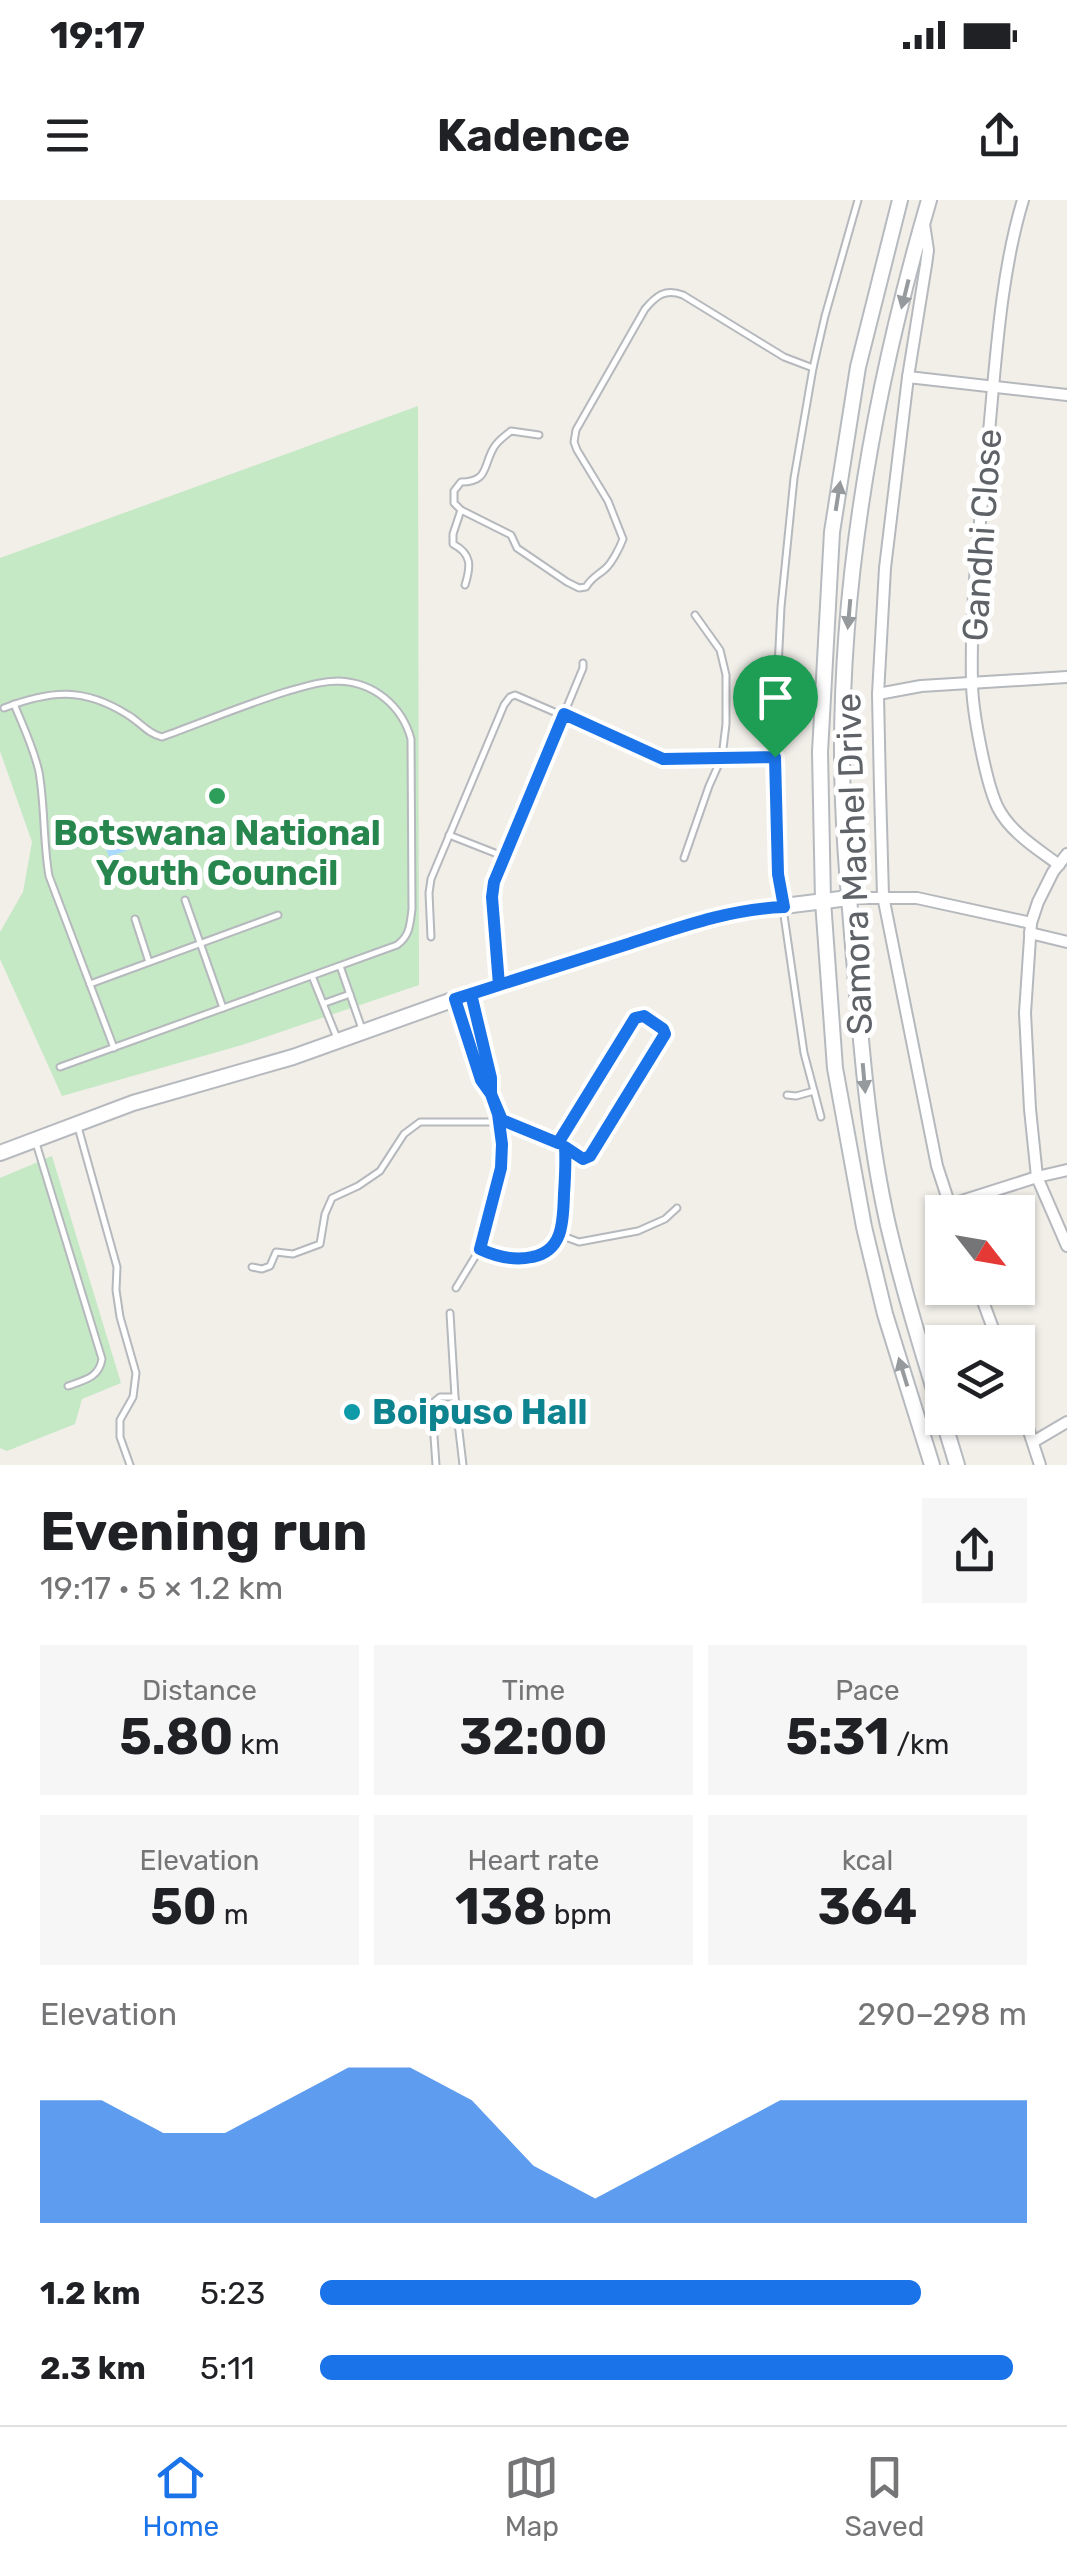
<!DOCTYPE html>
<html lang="en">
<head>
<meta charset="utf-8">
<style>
	body { margin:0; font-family:Rubik,sans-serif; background:#f6f6f6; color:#202124; height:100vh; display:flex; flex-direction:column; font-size:38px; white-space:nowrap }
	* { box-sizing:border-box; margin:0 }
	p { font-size:32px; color:#757577 }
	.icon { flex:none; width:55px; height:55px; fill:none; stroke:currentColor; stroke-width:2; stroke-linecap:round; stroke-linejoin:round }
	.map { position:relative; height:1265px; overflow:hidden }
	.drawer { display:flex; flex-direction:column; background:#fff; flex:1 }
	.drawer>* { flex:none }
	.needle { width:65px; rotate:121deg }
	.controls { position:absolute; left:925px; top:995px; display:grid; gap:20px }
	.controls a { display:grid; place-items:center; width:110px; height:110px; border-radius:0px; background:#fff; box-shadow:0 2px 8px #0004; font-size:50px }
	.pin { position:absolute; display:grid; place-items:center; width:85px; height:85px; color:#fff; margin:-102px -42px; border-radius:50% 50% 50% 0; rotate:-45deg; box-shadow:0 0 10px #0007 }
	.pin .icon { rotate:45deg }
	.round { display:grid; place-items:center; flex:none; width:105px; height:105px; border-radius:0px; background:#f6f6f6 }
	.overview { display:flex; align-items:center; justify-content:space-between; height:170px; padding:0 40px }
	h1 { font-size:55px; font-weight:700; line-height:75px }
	.stats { display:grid; grid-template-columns:repeat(3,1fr); gap:15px; height:170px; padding:10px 40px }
	.stats div { display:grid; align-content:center; border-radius:0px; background:#f6f6f6; text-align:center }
	.stats b { font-size:50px; font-weight:700 }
	.stats small { font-size:28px; font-weight:400 }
	.stats p { font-size:28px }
	.chart { height:280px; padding:20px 40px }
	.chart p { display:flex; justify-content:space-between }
	.chart svg { width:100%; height:180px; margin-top:10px; fill:#1a73e8; opacity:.7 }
	ul { padding:0 40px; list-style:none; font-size:32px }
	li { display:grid; grid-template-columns:160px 120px 1fr; align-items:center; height:75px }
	li i { height:25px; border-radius:12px; background:#1a73e8 }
	.status { display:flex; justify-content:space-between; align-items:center; height:70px; padding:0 50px; background:#fff; direction:ltr }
	.status svg { height:28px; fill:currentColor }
	header { display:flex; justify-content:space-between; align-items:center; height:130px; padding:0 40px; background:#fff; font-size:45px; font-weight:700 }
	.dock { display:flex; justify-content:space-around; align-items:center; height:140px; border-top:2px solid #e0e0e0; background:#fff; font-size:28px; color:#757577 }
	.dock a { display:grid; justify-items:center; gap:5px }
	.dock .current { color:#1a73e8 }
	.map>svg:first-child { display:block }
	.green { fill:#c5e8c5 }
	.water { fill:#aadaff }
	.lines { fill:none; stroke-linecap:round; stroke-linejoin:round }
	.lane-casing { stroke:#b5b8bc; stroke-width:9 }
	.street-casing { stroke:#b5b8bc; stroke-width:14 }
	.secondary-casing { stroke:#b6babf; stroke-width:18 }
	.lane { stroke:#fff; stroke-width:5 }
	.street { stroke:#fff; stroke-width:10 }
	.secondary { stroke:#fff; stroke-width:14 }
	.oneway { fill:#979a9d }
	.route-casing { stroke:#fff; stroke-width:20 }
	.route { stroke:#1a73e8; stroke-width:12 }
	.leisure-dot { fill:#2e9e5b; stroke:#fff; stroke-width:4 }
	.culture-dot { fill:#0f9aa8; stroke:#fff; stroke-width:4 }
	.labels { text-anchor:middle; stroke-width:10; stroke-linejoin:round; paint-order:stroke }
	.street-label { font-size:35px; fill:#5f6368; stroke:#fff }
	.leisure-label { font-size:35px; font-weight:bold; fill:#27864d; stroke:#fff }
	.culture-label { font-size:35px; font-weight:bold; fill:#0d838f; stroke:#fff; text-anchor:start }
</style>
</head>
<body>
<div class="status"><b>19:17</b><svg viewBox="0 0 49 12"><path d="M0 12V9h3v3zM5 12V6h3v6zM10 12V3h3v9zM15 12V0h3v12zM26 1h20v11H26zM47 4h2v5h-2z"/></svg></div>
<header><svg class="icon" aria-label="menu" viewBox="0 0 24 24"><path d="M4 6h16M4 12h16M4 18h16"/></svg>Kadence<svg class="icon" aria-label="share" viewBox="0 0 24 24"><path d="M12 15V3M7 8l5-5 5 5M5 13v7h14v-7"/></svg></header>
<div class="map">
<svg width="1067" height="1265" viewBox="0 0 1067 1265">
	<rect width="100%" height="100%" fill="#f1efe8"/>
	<g class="green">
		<path d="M418,206l1,579 -177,60 -180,51 -62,-137v-27l23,-40 9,-50 -32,-91v-193z"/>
		<path d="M52,956l69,227 -39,16 -7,25 -68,27 -7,-3v-270z"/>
	</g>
	<path class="water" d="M143,623l6,19 -40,15 -7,-19z"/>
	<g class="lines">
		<defs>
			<g id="lane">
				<path d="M539,235l-28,-4c-6,5 -14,10 -18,18 -10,18 -5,33 -32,33l-7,9v12l7,7 50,25 6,13 50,34 12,6 7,-1c6,-10 11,-11 19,-18 7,-6 15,-22 18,-30l-15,-38 -31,-51 -3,-8 2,-12 69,-121c11,-13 20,-21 38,-14l101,62 29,11"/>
				<path d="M461,310l-8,24v10c19,10 18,22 12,41"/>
				<path d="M14,504c9,22 20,45 25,68 6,34 4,70 10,104l65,172"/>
				<path d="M4,508c47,-18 80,-21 124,7 12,7 20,19 34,22 41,-15 82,-32 123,-45 18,-5 35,-11 53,-11 36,1 64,25 73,58l1,170c-2,15 -2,27 -15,36l-337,122"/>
				<path d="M449,635l56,22"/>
				<path d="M684,658l25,-72 13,-29 4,-33v-49l-6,-25 -25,-35"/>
				<path d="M185,700l38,108"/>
				<path d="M135,719l14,43"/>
				<path d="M431,737l-2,-44 2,-14 73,-174 6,-8 5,-2 148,64 112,-2"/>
				<path d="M340,766l22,63"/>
				<path d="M312,776l25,62"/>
				<path d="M499,782l-7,-85 2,-14 89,-215v-5"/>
				<path d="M90,784l188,-69"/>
				<path d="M472,797l19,81v15"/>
				<path d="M325,803l25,-9"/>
				<path d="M787,895l9,1 18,-5"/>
				<path d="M498,914l9,10 51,19 25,16 4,-1 77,-121 -1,-8 -19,-13 -9,2 -77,125"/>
				<path d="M821,917l-17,-64 -26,-179 -3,-117 2,-69 4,-81 13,-129 19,-110 12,-52 33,-116"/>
				<path d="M78,927l39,140 -1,23 4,27 16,56 -3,24 -13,23v17l10,28"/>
				<path d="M36,943l66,216c-3,19 -18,21 -34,27"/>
				<path d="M560,1035l19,7 59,-11 27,-12 12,-11"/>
				<path d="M480,1049c26,12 68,19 81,-16 6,-18 5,-65 4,-86"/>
				<path d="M252,1067l10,2 8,-3 6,-14 17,2 27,-10 5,-30 7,-16 26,-12 22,-15 24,-37 16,-12h79"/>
				<path d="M456,1088l25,-41 20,-78 1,-25 -4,-30 -7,-20 -10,-14 -25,-78"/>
				<path d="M450,1113l5,84 8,68"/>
				<path d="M436,1265l-4,-57 2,-6 6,-5h15"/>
			</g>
			<g id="street">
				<path d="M1023,0c-22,72 -27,157 -34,232 -8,82 -19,169 -17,250 0,28 14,102 26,126 13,25 40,41 61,57"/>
				<path d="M924,24l4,26 -2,15 -18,112 -23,191 -7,126 2,95 3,107 54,270 15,46"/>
				<path d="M908,177l159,18"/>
				<path d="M878,494l43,-8 146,-9"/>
				<path d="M1067,654l-14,18 -15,30 -7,21 -6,90 5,96 7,68 30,69"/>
				<path d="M849,698h68l114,25"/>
				<path d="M1030,733l37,9"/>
				<path d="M949,1005l88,-28 30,-7"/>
				<path d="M978,1088l20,54"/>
				<path d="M1018,1198l22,67"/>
				<path d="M1033,1242l34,-20"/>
			</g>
			<g id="secondary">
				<path d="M900,0l-42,167 -26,165 -12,220 3,149 12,167 29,159 21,87 47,151"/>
				<path d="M929,0c-52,178 -87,366 -87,551 0,73 7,146 13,219 7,86 14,171 33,255 19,81 45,160 69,240"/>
				<path d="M0,953l133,-50 160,-46 162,-58 254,-81c46,-10 93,-14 140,-20"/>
			</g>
		</defs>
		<use href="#lane" class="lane-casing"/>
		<use href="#street" class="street-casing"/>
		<use href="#secondary" class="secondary-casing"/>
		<use href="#lane" class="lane"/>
		<use href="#street" class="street"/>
		<use href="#secondary" class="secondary"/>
	</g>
	<defs><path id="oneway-solid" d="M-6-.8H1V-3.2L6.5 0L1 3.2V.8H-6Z" transform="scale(2.5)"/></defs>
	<g class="oneway">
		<use href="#oneway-solid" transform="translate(905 94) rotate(104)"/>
		<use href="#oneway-solid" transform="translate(838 296) rotate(-81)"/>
		<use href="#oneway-solid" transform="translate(849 414) rotate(95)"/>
		<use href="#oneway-solid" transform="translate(864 878) rotate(85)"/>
		<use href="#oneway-solid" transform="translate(903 1172) rotate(-107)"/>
	</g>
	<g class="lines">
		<defs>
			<path id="route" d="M775,557l3,117 6,33c-56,2 -106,21 -159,38 -56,18 -113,36 -170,54l26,81 10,14 11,26 56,23 77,-125 9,-2 19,13 2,5 -75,122 -7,3 -18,-12c1,16 0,32 -1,47 -1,26 0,57 -32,63 -19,4 -35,0 -52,-8l21,-81 1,-24 -4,-30 -7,-20v-16l-20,-84 28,-9 -7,-88 2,-15 70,-168 99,45 112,-2"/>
		</defs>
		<use href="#route" class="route-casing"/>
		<use href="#route" class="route"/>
	</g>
	<circle class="leisure-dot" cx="217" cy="596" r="10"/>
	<circle class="culture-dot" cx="352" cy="1212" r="10"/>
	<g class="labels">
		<g class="street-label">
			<text transform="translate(982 335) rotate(-86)" y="12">Gandhi Close</text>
			<text transform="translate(854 664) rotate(-92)" y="12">Samora Machel Drive</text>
		</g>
		<g class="leisure-label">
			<text x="217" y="645">Botswana National<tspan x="217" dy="40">Youth Council</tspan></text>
		</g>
		<g class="culture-label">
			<text x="372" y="1224">Boipuso Hall</text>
		</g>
	</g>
</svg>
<div class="controls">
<a><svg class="needle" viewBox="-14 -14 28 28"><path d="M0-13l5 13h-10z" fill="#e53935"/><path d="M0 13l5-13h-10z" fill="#757577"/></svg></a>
<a><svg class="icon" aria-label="layers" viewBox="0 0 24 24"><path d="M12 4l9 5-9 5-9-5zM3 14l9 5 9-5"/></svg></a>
</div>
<div class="pin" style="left:775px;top:557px;background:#1e9e55"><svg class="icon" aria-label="arrive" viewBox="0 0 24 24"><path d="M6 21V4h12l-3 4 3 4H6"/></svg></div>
</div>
<section class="drawer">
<div class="overview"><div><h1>Evening run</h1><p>19:17 · 5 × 1.2 km</p></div><a class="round"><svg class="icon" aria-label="share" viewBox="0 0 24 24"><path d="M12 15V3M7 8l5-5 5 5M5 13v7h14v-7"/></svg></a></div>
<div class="stats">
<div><p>Distance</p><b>5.80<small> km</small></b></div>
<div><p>Time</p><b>32:00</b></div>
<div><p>Pace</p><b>5:31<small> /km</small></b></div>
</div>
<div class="stats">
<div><p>Elevation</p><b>50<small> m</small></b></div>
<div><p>Heart rate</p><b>138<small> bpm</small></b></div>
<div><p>kcal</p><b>364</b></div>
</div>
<div class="chart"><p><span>Elevation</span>290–298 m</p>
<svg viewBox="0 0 160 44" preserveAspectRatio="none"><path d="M0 44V14L10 14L20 22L30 22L40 14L50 6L60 6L70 14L80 30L90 38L100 30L110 22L120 14L130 14L140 14L150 14L160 14V44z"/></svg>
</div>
<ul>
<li><b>1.2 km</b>5:23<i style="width:85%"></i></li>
<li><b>2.3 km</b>5:11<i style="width:98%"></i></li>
</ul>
</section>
<nav class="dock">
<a class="current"><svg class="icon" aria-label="home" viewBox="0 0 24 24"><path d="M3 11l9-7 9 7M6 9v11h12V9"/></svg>Home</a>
<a><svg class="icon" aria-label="map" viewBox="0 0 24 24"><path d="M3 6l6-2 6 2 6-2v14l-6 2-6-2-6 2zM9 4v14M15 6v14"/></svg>Map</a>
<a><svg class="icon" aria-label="saved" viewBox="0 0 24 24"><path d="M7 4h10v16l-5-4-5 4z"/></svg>Saved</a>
</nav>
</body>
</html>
